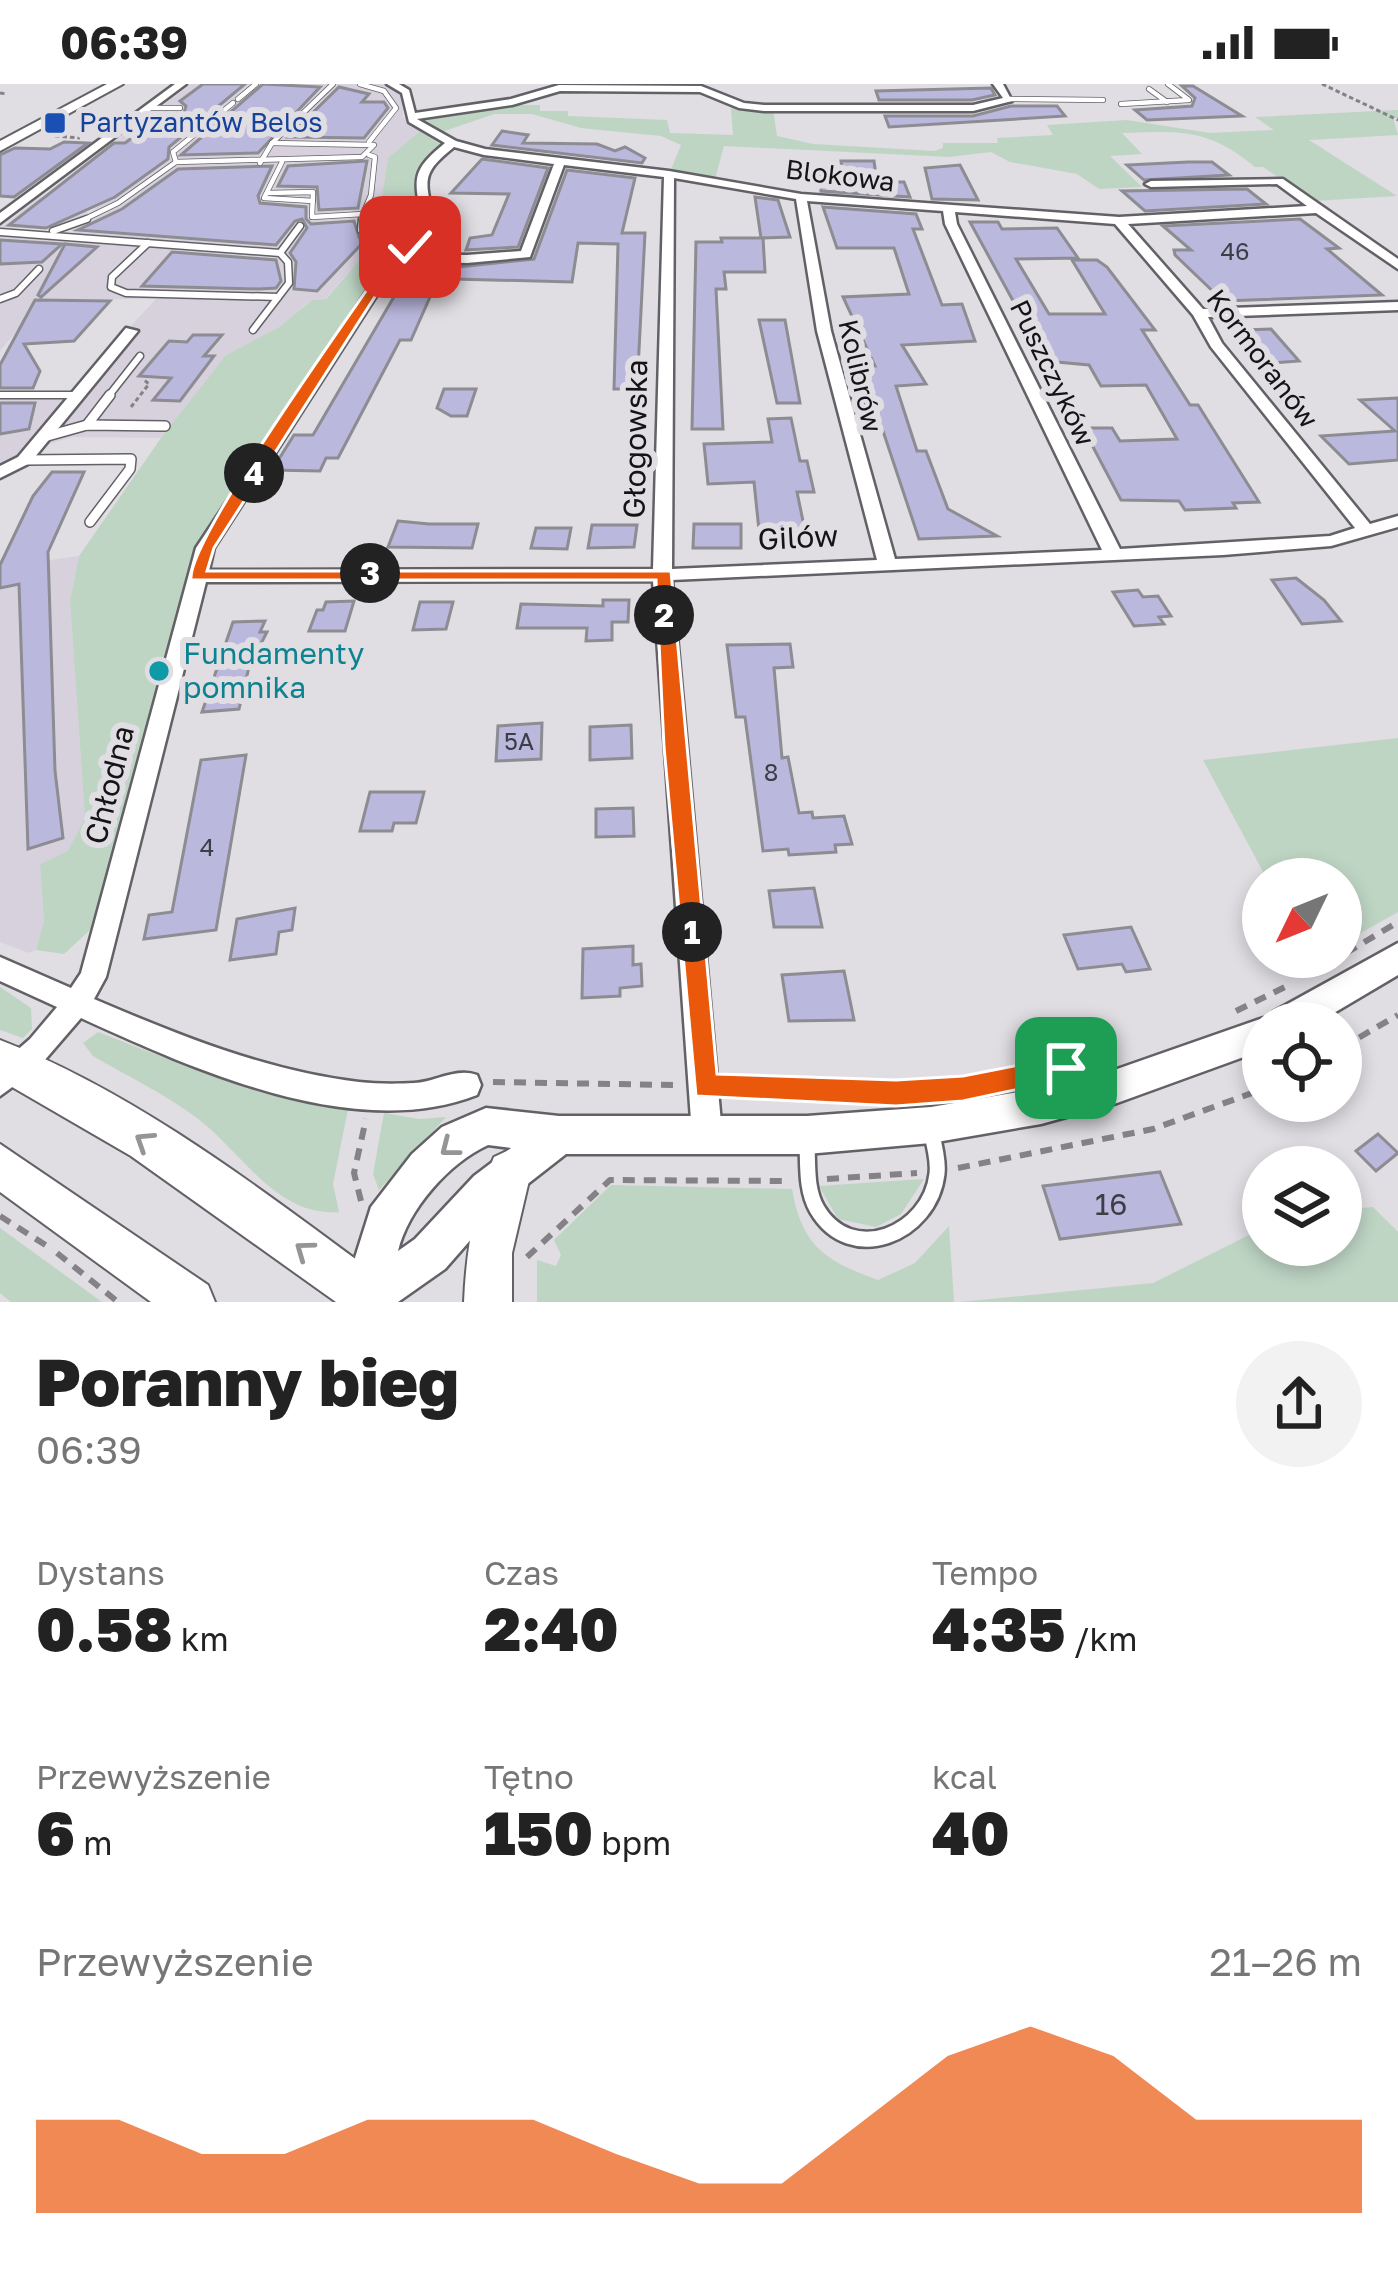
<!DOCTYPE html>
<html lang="pl">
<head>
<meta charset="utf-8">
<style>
	body { margin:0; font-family:"Golos Text",sans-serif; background:#f2f2f2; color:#222; height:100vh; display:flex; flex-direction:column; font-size:45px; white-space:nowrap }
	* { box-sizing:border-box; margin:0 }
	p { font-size:39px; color:#767676 }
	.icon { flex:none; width:66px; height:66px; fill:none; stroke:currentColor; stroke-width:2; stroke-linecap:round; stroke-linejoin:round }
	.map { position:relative; height:1218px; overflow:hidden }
	.drawer { display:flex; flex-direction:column; background:#fff; flex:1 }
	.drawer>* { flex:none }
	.needle { width:78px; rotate:227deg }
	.tools { position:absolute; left:1242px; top:774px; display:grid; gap:24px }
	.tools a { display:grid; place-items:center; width:120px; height:120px; border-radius:50%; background:#fff; box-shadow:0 6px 18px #0003; font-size:60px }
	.pin { position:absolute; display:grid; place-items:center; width:102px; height:102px; color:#fff; margin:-51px; border-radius:24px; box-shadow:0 6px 18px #0006 }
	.km { position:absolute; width:60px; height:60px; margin:-30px; border-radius:50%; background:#222; color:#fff; font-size:33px; line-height:60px; text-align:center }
	.round { display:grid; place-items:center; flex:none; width:126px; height:126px; border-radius:63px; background:#f2f2f2 }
	.summary { display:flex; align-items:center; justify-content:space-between; height:204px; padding:0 36px }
	h1 { font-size:66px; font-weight:800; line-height:90px }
	.figures { display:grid; grid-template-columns:repeat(3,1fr); gap:18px; height:204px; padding:12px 36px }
	.figures div { display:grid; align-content:center }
	.figures b { font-size:60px; font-weight:800 }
	.figures small { font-size:33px; font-weight:400 }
	.figures p { font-size:33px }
	.chart { height:336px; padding:24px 36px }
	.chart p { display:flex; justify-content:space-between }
	.chart svg { width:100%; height:216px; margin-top:12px; fill:#ea580c; opacity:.7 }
	.status { display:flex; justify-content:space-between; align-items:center; height:84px; padding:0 60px; background:#fff; direction:ltr }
	.status svg { height:33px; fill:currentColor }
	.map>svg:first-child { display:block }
	.built { fill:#d7d1de }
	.green { fill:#bed5c4 }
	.building { fill:#bbb8de; stroke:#8c8c92; stroke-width:3 }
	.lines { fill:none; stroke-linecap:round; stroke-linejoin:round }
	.service-far3-casing { stroke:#636166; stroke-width:6 }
	.service-far2-casing { stroke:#636166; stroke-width:9 }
	.service-far1-casing { stroke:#636166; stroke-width:12 }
	.service-casing { stroke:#636166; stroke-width:20 }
	.minor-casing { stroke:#636166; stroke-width:5 }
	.tertiary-casing { stroke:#636166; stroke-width:5 }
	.secondary-casing { stroke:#636166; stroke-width:4 }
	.path-far1 { stroke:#848286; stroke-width:3; stroke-dasharray:4.5 3; stroke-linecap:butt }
	.path { stroke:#848286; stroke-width:6; stroke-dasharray:12 9; stroke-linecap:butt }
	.service-far3 { stroke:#fff; stroke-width:4.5 }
	.service-far2 { stroke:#fff; stroke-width:6 }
	.service-far1 { stroke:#fff; stroke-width:9 }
	.service { stroke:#fff; stroke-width:15 }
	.minor { fill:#fff; fill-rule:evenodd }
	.tertiary { fill:#fff; fill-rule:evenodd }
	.secondary { fill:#fff; fill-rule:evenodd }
	.oneway { stroke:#959596 }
	.route { fill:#ea580c; stroke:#fff; stroke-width:3 }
	.transit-dot { fill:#1a4fb4; stroke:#e0dde3; stroke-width:4.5 }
	.culture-dot { fill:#0f9aa8; stroke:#e0dde3; stroke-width:4.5 }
	.labels { text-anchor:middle; stroke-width:12; stroke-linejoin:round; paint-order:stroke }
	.number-label { font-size:24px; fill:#3e3c47 }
	.far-transit-label { font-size:27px; fill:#164399; stroke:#e0dde3; text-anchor:start }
	.far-street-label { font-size:27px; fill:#141315; stroke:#e0dde3 }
	.street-label { font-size:30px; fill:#141315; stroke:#e0dde3 }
	.culture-label { font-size:30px; fill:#0d838f; stroke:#e0dde3; text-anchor:start }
	.near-number-label { font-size:30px; fill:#3e3c47 }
</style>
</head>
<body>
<div class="status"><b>06:39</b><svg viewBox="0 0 49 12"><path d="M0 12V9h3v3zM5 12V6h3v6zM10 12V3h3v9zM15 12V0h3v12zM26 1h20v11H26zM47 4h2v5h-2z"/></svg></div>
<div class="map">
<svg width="1398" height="1218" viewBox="0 0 1398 1218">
	<rect width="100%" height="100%" fill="#e0dde3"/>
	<g class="built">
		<path d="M191,0h195l16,9 1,24 17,14 -32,27 -13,84 -50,57 -14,1 -32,27 -53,28 -64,83 -90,-1 -29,9 95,-117 -8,-2 26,-28h-113l-43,52v-117l118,4 -44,-5 -7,-8 -67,3 40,-31 49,16 64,-43 -69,-5z"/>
		<path d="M0,308h69l-51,67 -18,10z"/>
		<path d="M79,472l-9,45 15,217 -17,34 -28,12 4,57 -8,29 -7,3 -29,-11v-375z"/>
	</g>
	<g class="green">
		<path d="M500,21h40v6h28v5l99,4 3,13 63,2 -2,-27 42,1 4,27 36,8 122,7 8,-3v-5h55l-1,-5 56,-3 -6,-10 80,-5 83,13 64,-3 -19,-13 143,-7v8h-5l5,17 -89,5 88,56 -84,5 -50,-34h-8c-47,-39 -73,-36 -133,-34l20,21 -32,2 32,31 -43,2 -22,-15 -67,-12 -19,-10 -42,5 -225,-11 -9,33 -45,-7 11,-27 -20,-9 -80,-8 -49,-14h-38l-55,19 -21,-14z"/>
		<path d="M420,47l22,14c-41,35 -11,55 -29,93l-214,308 -109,384 -26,24 -28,-4 8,-29 -4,-57 28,-13 17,-33 -15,-217 9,-45 82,-118 65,-83 53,-28 33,-27 14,-1 49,-57 13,-84z"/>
		<path d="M1398,654v174l-57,32v-65h-74l-64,-119z"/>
		<path d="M0,903l31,21 1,21 -9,9 -23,-8z"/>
		<path d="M98,948c83,33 162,61 250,77l-15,75 6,28c-63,5 -97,-60 -142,-94 -32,-24 -70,-42 -104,-62l-10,-13z"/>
		<path d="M384,1029l35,6 27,-2 -67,73 -6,-16z"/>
		<path d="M924,1095l-23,35 -25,13 -38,-8 -19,-33z"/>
		<path d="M611,1101l181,4c10,58 34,72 86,91l37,-17 34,-37 5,76h-417v-42l19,6 5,-11 -7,-15z"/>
		<path d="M1373,1123l25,25v70h-439l194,-19 110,-55v17h78v-35z"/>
		<path d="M0,1144l102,74h-91l-11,-9z"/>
	</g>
	<g class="building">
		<path d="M203,0h42l-76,63 -1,12 -53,38 -69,31 -37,-3 105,-82h11l38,-28 21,-2 2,-7 -6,-5z"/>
		<path d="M263,0l57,3 -62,66 -77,2z"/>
		<path d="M1182,2h11l49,30 -95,4 -12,-10 57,-4 3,-8z"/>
		<path d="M339,3l30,7 -7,8h22l4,6 -24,30 -76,-1z"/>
		<path d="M991,4l4,7 -23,5h-93l-3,-9z"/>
		<path d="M1011,22h46l8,10 -176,11 -4,-11h88z"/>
		<path d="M502,47l26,4 -5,8 74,1 18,7 10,-4 20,11 -3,5 -150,-18z"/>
		<path d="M64,58l24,1 -74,54 -14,-1v-41l15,-7 35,1z"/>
		<path d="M482,75l66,9 -30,79 -52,3 4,-12 22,-3 17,-41 -58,-1z"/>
		<path d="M367,77l-9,47 -39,2 -2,-23 -39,-1 10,-20z"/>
		<path d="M841,77h33l3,21h27l6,15 -89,-6v-14l22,1z"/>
		<path d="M1188,78h24l17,13 -85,5 -17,-15z"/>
		<path d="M960,81l18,35 -46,-1 -7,-31z"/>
		<path d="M272,82l-14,30 2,7 46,4v12l5,5 43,-3 5,16 14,-5 -56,59 -23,-2 2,-27 -6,-9 17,-25 -5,-9 -7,2 -19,24 -198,-15 44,-21 56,-40z"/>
		<path d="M567,86l68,8 -13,55h23l-8,156h-23l4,-145 -40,-1 -6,39 -117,-3 4,-12 75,-8z"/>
		<path d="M1247,105l19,15 -121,7 -23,-20z"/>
		<path d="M755,113l23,3 12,37 -29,1z"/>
		<path d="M823,123l93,7 6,15h-9l29,76 20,-1 13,37 -73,4 24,39 -30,2 21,65h9l22,58 49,27 -78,3 -38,-114 -8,1 -21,-58 23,-2 -32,-69 66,-3 -15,-46h-57z"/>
		<path d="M1300,135l39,29 -12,1 55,46 -159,6 -48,-46 -1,-5h17l-28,-24z"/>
		<path d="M970,138h28l4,7 55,-1 21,30 -62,1 33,55h56l-33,-54h25l10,7 48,63h-13l48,75h8l61,97 -26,1 3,5 -51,2 -6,-9 -58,-1 -38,-72h29l8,13 57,-2 -31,-54 -45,1 -12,-21 -43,-4z"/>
		<path d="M721,154h42l2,34h-41l2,17h-10l7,140h-31l4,-187h26z"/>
		<path d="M0,156l62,4 -20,18 -42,2z"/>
		<path d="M65,160l32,3 -56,50 -3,-2z"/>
		<path d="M172,168l104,8 5,21 -5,7 -17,1 -117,-3z"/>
		<path d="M405,194l33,1 -27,61h-11l-62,118h-12l-6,13 -48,-1 22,-35h19z"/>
		<path d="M35,216l75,1 -36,40 -50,3 16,27 -7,17h-33v-23z"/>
		<path d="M759,236h26l15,83h-23z"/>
		<path d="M1271,245l28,32 -27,2 -28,-33z"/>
		<path d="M193,251h29l-18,21h10l-34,45 -27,-1 18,-22 -32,-2 30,-35 18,1z"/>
		<path d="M444,305h32l-9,27h-16l-14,-8z"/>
		<path d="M1398,314v62l-49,4 -28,-28 74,-5 -35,-31z"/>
		<path d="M0,319h35l-6,26 -29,5z"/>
		<path d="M791,334l9,43h7l7,31h-17l12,58h-22l-5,-11 -22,1 -6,-58 -46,2 -4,-40 68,-2 -4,-23z"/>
		<path d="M52,388h32l-36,80 7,219 8,67 -35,11 -9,-265 -19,4v-23l33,-69z"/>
		<path d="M398,437l31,3h49l-6,24 -84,-1z"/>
		<path d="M694,440h47v24h-48z"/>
		<path d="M592,441h45l-3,22 -46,1z"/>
		<path d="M536,444h35l-4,21 -36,-1z"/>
		<path d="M1296,494l28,22 17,21 -39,3 -30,-44z"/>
		<path d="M1138,506l5,7 15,-1 13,20 -12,1 5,7 -30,2 -21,-34z"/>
		<path d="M603,516h26l-1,22h-16v18l-26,1 1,-13h-70l4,-24 82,2z"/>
		<path d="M354,517l-9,30h-36l8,-21h6l3,-8z"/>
		<path d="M420,518h33l-7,27 -33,1z"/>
		<path d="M265,537l-5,11h7l-18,35 -10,42 -37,3 31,-90z"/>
		<path d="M790,560l3,23 -19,1 8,90 6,-1 11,56 13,-1 1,6 31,-2 8,28 -17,1 1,7 -47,3 -1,-6 -25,2 -18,-134h-9l-9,-72z"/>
		<path d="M542,639l-1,36 -45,2 2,-35z"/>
		<path d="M631,641l1,33 -42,2v-33z"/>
		<path d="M246,671l-30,175 -72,9 5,-24 23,-3 29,-152z"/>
		<path d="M370,708h54l-8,31h-22l-2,8h-32z"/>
		<path d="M633,724l1,28 -38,1v-28z"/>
		<path d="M814,804l8,39h-48l-5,-36z"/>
		<path d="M295,824l-3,22 -13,2 -3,22 -46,6 7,-41z"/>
		<path d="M1131,843l19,42 -24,3 -4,-8 -44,5 -14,-34z"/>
		<path d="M633,862v19l8,-1 1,22 -22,2v8l-38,2 1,-49z"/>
		<path d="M844,887l10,49 -65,1 -7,-46z"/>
		<path d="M1378,1050l20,19 -22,18 -20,-20z"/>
		<path d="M1160,1088l21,52 -121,15 -17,-53z"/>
	</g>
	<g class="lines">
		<defs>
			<g id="service-far3">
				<path d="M360,0l24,7 12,17 -27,34"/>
				<path d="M1149,5l18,13"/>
				<path d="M238,15l18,-15"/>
				<path d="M1009,15l94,1"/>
				<path d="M1121,20l68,-4 -21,-16"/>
				<path d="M148,24h32"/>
				<path d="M216,33l17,-14"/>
				<path d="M176,78l186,-5 12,-12 -102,-2"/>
				<path d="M282,78l-18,36 49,3"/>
				<path d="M260,79l12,-20 61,-59"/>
				<path d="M267,109l46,-1 -1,25 51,-3 -1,8"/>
				<path d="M363,130l8,-19 4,-38 -6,-2"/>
				<path d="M79,138l39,-19 58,-41 -3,-10 38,-31"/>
			</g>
			<g id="service-far2">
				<path d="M361,146l1,-11"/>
				<path d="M53,147l34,-12"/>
				<path d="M0,148l280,21 8,9 1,21 -36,47"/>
				<path d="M148,159l-36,34 -1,10 15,6 152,4"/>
				<path d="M280,169l20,-27"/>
				<path d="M0,215l16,-6 23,-24"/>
				<path d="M0,311h75"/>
				<path d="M107,314l33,-42"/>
			</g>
			<g id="service-far1">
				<path d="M87,341l23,-30"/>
				<path d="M44,353l43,-12 78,1"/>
				<path d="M24,376l107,-1 -1,10 -40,53"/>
			</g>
			<path id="service" d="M807,1061c1,21 -1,45 10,64 34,58 113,25 120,-35 2,-15 -4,-31 -6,-46"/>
			<g id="minor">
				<path d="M175,0h11l-186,139v-10z"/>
				<path d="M387,0h12l10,6 6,23 96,-14 48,-14 142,1 43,17 20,2h209l30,-7 -10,-14h10l9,17 -39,10h-209l-25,-3 -39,-16 -140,-1 -48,14 -95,14 39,22 29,8 184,22 132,23 318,23 188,-11 -30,-22 -126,3 -6,-3 6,-3 132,-2 115,80v10l-82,-56 -188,11 75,85 195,-7v8l-190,7 14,26 148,181 28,-8v11l-67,19 -108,9 -551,25 50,554 -5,10 -10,5 -10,-5 -5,-10 -39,-553 -447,1 -100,395 -12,22c84,36 173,72 265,83 18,2 38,2 55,1 21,-1 43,-16 63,-8l4,10 -4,10c-122,48 -284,-26 -396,-77l-44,51 -37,27v-31l30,-26 27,-32 -57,-26v-24l71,31 10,-15 115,-425 188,-283 26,-26 12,-21c-9,-40 -10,-48 23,-75l-36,-21 -7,-29zM454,63l30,8 70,9 -33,87 -54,4 -58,-1 10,-10 15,-26c-10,-39 -12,-45 20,-71zM564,81l100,12 -11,392 -444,1 5,-22 181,-281 7,-6 65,2 63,-6zM674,94l122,21 21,132 60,229 -205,9zM807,117l136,10 2,13 157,326 -207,9 -64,-228zM955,128l160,12 78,91 18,32 144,181 -25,8 -210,13 -163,-325z"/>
				<path d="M126,244l12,3 -108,132 -30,15v-12l18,-9z"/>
			</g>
			<path id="tertiary" d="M1398,859v32l-81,48h-54v27l-146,53 -76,21 -110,19 -124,11h-241l-64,50 -57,65 -47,33h-57l30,-95 41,-53 30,-27 44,-19 73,8h248l124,-9 110,-19 76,-19 146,-51 6,2 4,-8zM488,1061l23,3 -37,28 -59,63 -17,12c10,-42 51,-88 90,-106z"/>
			<g id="secondary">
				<path d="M107,0h16l-123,67v-10z"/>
				<path d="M0,956c142,55 269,156 391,245l7,17h-62l-205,-146 -131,-76z"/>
				<path d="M0,1060l208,141 7,17h-64l-151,-110z"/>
				<path d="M509,1066l15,7 7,15 -19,81v49h-48c2,-50 10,-99 30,-145z"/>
			</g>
		</defs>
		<use href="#service-far3" class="service-far3-casing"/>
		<use href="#service-far2" class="service-far2-casing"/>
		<use href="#service-far1" class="service-far1-casing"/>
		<use href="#service" class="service-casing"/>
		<use href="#minor" class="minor-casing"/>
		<use href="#tertiary" class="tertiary-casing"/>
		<use href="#secondary" class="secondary-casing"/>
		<g class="path-far1">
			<path d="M1322,0l76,36"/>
			<path d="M0,9l7,1"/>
			<path d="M55,52l25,2"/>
			<path d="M131,323l18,-23 -5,-4"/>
		</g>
		<g class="path">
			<path d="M1346,869l52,-31"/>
			<path d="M1236,927l49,-24"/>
			<path d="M1341,964l57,-33"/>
			<path d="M493,998l180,3"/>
			<path d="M732,1004l199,3"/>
			<path d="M958,1084l195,-39 110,-40"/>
			<path d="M827,1095l90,-6"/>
			<path d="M361,1117l-7,-28 12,-54"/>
			<path d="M0,1132l47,30"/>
			<path d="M57,1169l61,49"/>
			<path d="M527,1173l83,-77 175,1"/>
		</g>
		<use href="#service-far3" class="service-far3"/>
		<use href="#service-far2" class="service-far2"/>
		<use href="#service-far1" class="service-far1"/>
		<use href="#service" class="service"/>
		<use href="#minor" class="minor"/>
		<use href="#tertiary" class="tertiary"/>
		<use href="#secondary" class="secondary"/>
	</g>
	<defs><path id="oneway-chevron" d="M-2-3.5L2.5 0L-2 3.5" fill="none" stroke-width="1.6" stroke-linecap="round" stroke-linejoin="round" transform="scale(3)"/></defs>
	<g class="oneway">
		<use href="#oneway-chevron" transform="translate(144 1057) rotate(-147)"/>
		<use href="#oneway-chevron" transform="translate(449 1064) rotate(142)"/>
		<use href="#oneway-chevron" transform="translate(304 1166) rotate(-144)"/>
	</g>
	<path class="route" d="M410,159l5,4 -21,20 -180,281 -7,23h464l46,503 179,6 67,-4 103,-20 9,4 4,8 -4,9 -112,24 -67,5 -200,-10 -32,-349 -8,-167h-465c-5,-39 163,-270 195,-318z"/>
	<rect class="transit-dot" x="43" y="27" width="24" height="24" rx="6"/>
	<circle class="culture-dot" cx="159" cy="587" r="12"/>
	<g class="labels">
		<g class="number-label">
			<text x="1235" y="176">46</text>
			<text x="519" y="666">5A</text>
			<text x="771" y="697">8</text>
			<text x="207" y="772">4</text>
		</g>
		<g class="far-transit-label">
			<text x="79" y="48">Partyzantów Belos</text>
		</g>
		<g class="far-street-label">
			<text transform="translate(840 92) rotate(7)" y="9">Blokowa</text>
			<text transform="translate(1262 275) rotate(53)" y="9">Kormoranów</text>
			<text transform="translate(1052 289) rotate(64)" y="9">Puszczyków</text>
			<text transform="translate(860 292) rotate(77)" y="9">Kolibrów</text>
		</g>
		<g class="street-label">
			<text transform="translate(636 355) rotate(-89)" y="10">Głogowska</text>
			<text transform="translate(798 454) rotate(-3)" y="10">Gilów</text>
			<text transform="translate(110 701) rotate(-76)" y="10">Chłodna</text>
		</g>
		<g class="culture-label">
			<text x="183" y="580">Fundamenty<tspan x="183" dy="34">pomnika</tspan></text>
		</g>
		<g class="near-number-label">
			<text x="1111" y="1131">16</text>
		</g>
	</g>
</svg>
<div class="tools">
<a><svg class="needle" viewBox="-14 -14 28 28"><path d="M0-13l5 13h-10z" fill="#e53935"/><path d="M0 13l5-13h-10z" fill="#767676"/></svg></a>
<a><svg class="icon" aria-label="locate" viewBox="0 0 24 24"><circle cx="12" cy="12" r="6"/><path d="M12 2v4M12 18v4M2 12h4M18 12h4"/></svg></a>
<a><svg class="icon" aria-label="layers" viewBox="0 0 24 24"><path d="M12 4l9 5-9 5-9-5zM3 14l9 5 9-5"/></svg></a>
</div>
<div class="pin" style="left:1066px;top:984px;background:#1e9e55"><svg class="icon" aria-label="arrive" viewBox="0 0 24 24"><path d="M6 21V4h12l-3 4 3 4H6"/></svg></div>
<div class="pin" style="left:410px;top:163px;background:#d93025"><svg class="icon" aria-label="check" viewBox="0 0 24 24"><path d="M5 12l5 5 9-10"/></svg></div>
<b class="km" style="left:692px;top:848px">1</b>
<b class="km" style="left:664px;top:531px">2</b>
<b class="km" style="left:370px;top:489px">3</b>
<b class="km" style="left:254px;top:389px">4</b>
</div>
<section class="drawer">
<div class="summary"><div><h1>Poranny bieg</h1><p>06:39</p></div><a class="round"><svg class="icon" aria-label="share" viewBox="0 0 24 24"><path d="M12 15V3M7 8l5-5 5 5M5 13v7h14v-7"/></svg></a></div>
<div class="figures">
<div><p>Dystans</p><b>0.58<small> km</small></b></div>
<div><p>Czas</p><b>2:40</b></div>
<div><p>Tempo</p><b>4:35<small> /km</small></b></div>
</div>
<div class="figures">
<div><p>Przewyższenie</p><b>6<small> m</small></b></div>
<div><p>Tętno</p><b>150<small> bpm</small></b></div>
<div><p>kcal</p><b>40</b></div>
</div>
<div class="chart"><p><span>Przewyższenie</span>21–26 m</p>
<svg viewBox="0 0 160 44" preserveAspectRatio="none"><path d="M0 44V25L10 25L20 32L30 32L40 25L50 25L60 25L70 32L80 38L90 38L100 25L110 12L120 6L130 12L140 25L150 25L160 25V44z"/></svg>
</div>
</section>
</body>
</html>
